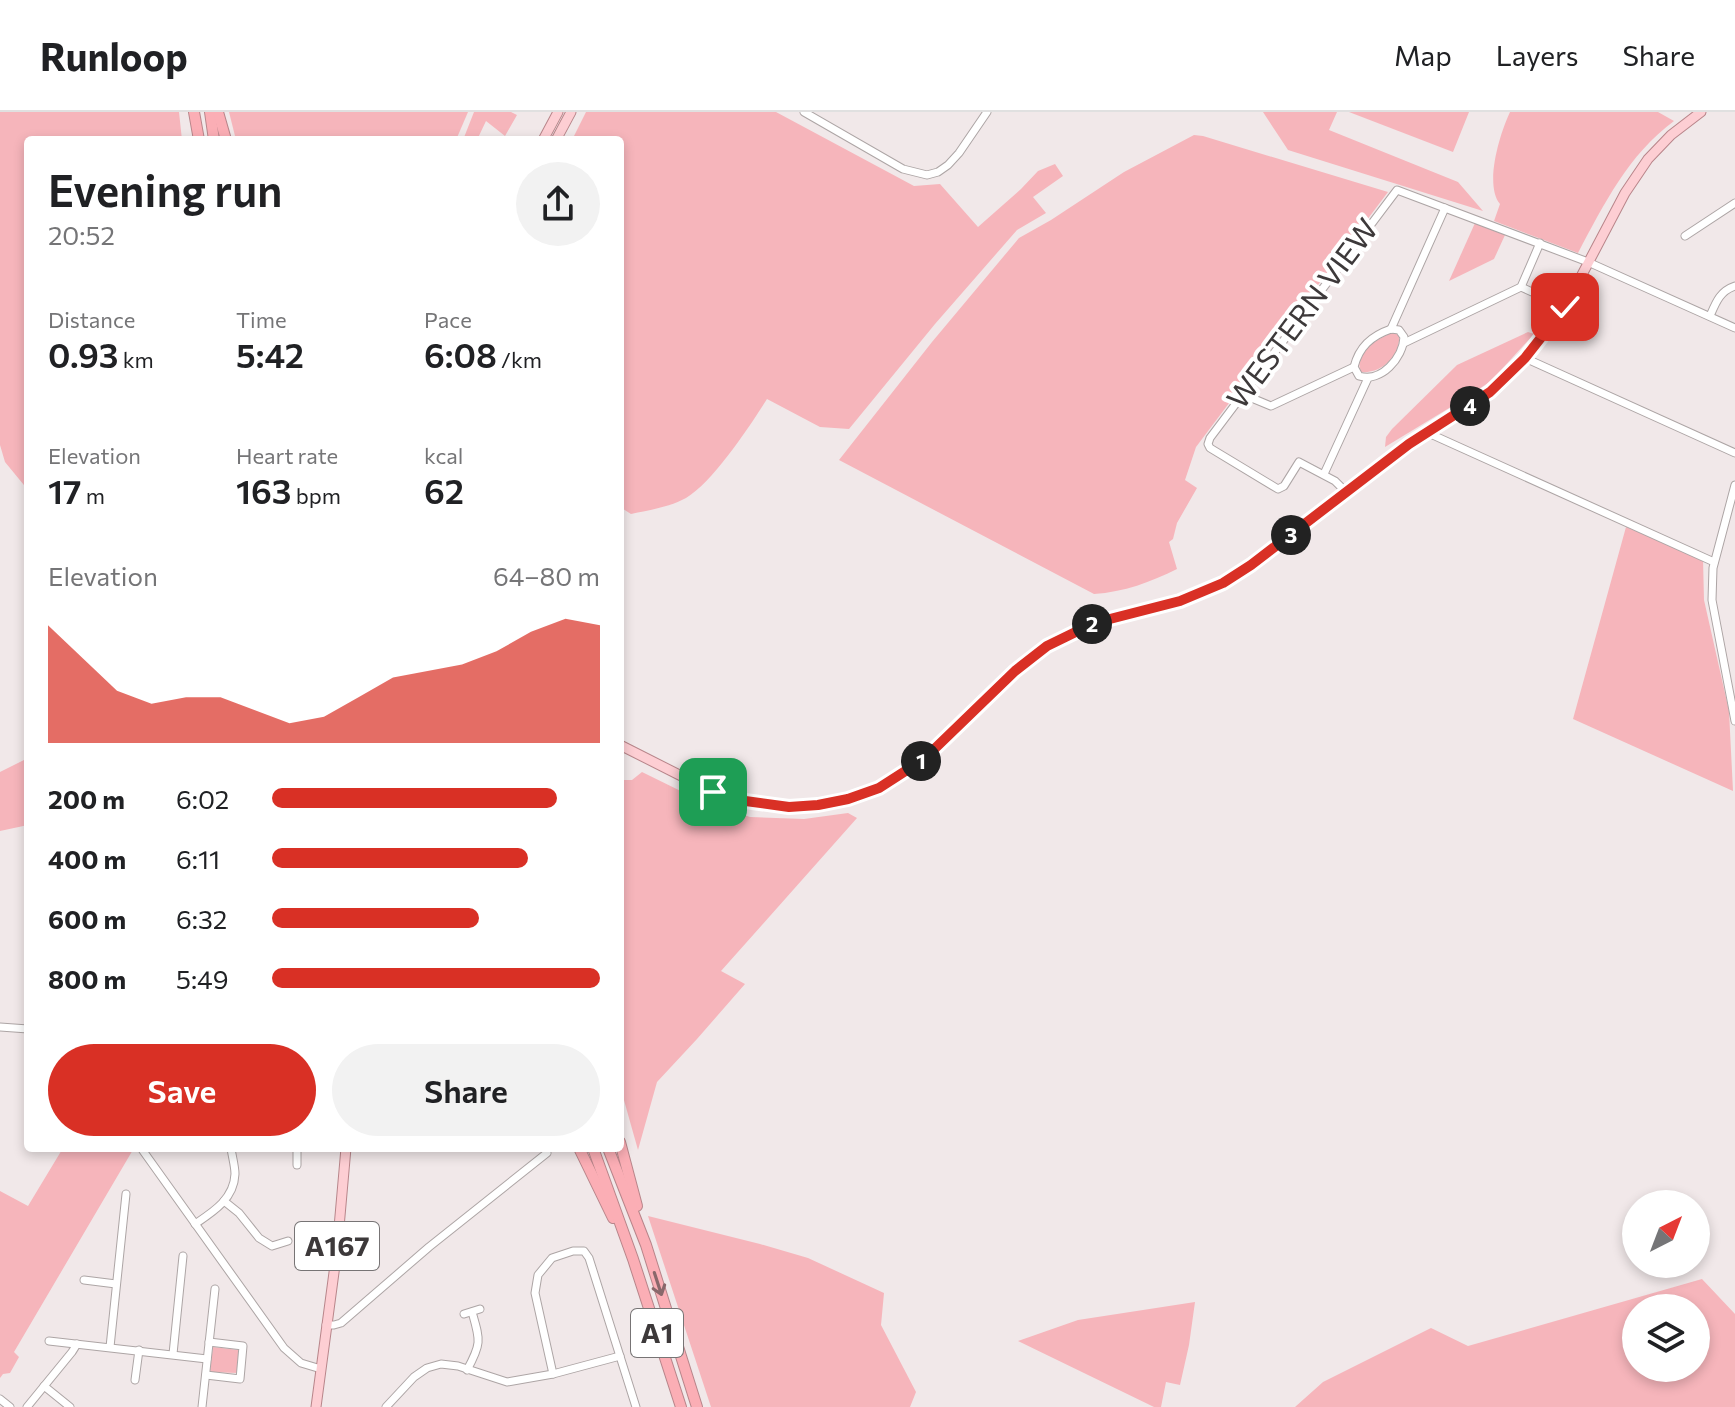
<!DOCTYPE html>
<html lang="en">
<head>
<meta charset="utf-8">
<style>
	body { margin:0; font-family:Commissioner,sans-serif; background:#f2f2f2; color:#202124; height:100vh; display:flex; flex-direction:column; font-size:30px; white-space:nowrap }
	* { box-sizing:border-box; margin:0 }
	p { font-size:26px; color:#757577 }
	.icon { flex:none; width:44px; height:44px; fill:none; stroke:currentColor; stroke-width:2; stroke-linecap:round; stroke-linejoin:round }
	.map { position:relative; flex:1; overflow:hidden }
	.panel { position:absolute; left:24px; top:24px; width:600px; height:1016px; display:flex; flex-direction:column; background:#fff; border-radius:8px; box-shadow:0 4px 12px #0003 }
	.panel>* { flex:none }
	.needle { width:52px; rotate:42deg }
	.buttons { position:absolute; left:1622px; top:1078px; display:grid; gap:16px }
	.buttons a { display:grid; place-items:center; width:88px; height:88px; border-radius:50%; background:#fff; box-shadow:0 4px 12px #0003; font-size:40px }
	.pin { position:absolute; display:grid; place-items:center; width:68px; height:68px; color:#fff; margin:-34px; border-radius:16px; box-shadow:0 4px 12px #0006 }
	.km { position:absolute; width:40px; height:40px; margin:-20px; border-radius:50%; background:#222; color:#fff; font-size:22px; line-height:40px; text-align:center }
	.round { display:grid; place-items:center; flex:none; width:84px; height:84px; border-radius:42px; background:#f2f2f2 }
	.summary { display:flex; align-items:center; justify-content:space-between; height:136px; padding:0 24px }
	h1 { font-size:44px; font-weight:600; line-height:60px }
	.figures { display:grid; grid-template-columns:repeat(3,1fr); gap:12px; height:136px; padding:8px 24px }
	.figures div { display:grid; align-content:center }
	.figures b { font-size:34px; font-weight:600 }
	.figures small { font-size:22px; font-weight:400 }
	.figures p { font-size:22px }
	.chart { height:224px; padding:16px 24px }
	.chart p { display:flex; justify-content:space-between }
	.chart svg { width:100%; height:144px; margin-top:8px; fill:#d93025; opacity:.7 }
	.primary-button { display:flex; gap:16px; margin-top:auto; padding:16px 24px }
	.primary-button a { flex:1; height:92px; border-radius:48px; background:#d93025; color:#fff; font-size:32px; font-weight:600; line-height:92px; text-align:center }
	.primary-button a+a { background:#f2f2f2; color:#202124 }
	ul { padding:0 24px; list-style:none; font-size:26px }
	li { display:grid; grid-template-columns:128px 96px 1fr; align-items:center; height:60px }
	li i { height:20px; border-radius:10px; background:#d93025 }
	header { display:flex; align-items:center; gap:48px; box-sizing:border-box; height:112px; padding:0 40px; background:#fff; border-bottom:2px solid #e0e0e0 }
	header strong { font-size:38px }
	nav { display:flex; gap:44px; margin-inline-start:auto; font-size:28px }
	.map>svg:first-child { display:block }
	.green { fill:#f6b5bb; fill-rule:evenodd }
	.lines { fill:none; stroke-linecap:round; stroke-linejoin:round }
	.minor-casing { stroke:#ada5a5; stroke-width:9 }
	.major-casing { stroke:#b8858a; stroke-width:11 }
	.highway-casing { stroke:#b8858a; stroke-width:12 }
	.minor { stroke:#fff; stroke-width:7 }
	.major { stroke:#fdced3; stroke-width:9 }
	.highway { stroke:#fbaeb5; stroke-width:10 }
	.oneway { stroke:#89686b }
	.route-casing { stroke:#fff; stroke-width:16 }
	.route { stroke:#d93025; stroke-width:10 }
	.labels { text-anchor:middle; stroke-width:8; stroke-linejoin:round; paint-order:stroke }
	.shield { fill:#fff; stroke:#777475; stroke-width:2 }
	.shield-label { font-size:28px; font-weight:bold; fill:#3d393a }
	.street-label { font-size:30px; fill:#3d393a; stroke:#fff }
</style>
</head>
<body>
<header>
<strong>Runloop</strong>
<nav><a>Map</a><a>Layers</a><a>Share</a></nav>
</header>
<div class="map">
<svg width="1735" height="1295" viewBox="0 0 1735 1295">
	<rect width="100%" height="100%" fill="#f1e8e9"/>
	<g class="green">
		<path d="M0,0h179l3,28h-154v350l-23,-28 -5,-17z"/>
		<path d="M229,0h239l-12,28h-220z"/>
		<path d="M474,0h37l6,3 -12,21 -19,-15 -9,19h-14z"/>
		<path d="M586,0h190l138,74 26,-2 38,43 43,-38 17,-18 17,-7 8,12 -30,21 13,16 -29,17 -82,94 -86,105 -29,-2 -53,-28c-17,27 -54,83 -81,99 -16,9 -37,12 -55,16l-11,-7v-367h-48z"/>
		<path d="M1263,0h74l-8,18 129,52 25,29 -195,-61z"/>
		<path d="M1349,0h120l-16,40z"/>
		<path d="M1510,0h148l16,9c-45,33 -70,83 -96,132l-84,-32 6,-17c-16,-19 0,-71 10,-92z"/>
		<path d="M1194,23l9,1 185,56 -192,255 -11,33 12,8 -20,35 -4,16 -4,3 8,27c-26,13 -53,23 -83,25l-255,-134 93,-118 87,-104 32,-18 73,-48z"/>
		<path d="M1475,111l30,12 -11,24 -45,22z"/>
		<path d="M1392,220l7,3c2,21 -18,39 -38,37 -8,-21 15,-31 31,-40z"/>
		<path d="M1528,220l6,2 -43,47 -27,18 -79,48 1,-10 6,-8 65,-64z"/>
		<path d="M1626,415l77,32 1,41 25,111 4,80 -160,-72z"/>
		<path d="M28,646v67l-28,6v-59z"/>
		<path d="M642,660l57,28 51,17 54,2 44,-6 9,5 -136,153 24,13 -48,55 -40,43 -19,68 -18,-64v-306h12z"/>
		<path d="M63,1036h71l-120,204 5,5 -9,16 -7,1 -3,4v-187l28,15z"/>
		<path d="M648,1104l112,28 48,14 76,35 -3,32 35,67 -6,15h-199z"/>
		<path d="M1702,1167l33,35v93h-440l28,-25 108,-54 37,18zM1636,1196h60v60h-60z"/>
		<path d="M1195,1190l-6,43 -9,40 -14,-3 -5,25h-7l-136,-66 60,-21z"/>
		<path d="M213,1235l26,3 -2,23 -26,-1 -1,-2z"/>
	</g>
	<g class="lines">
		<defs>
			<g id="minor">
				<path d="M804,0l99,57 24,6 11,-3 10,-7 11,-12 28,-41"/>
				<path d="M1685,124l50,-33"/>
				<path d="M1521,175l44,20"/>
				<path d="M1710,204c6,-14 10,-25 25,-30"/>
				<path d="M1391,217l8,1 5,7c-1,21 -23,46 -45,39l-5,-9c5,-20 17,-31 37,-38z"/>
				<path d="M1391,217l54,-121"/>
				<path d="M1404,231l117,-56 19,-44"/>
				<path d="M1525,246l210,95"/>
				<path d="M1242,282l29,12 83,-39"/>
				<path d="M1426,320l288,130"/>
				<path d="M1324,362l44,-96"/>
				<path d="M1735,373l-22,83 -1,32 23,121"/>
				<path d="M1346,380l-11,-11 -36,-19 -15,24 -6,3 -68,-41 -2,-4 2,-6 187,-248 191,72 147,66"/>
				<path d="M0,915l28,2"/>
				<path d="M141,1036l143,200 17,15 20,6"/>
				<path d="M297,1053v-17"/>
				<path d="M224,1089l15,12 20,25 13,8 16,-5"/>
				<path d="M195,1112c18,-12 39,-25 40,-50 0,-8 -3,-18 -4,-26"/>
				<path d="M84,1168l32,4"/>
				<path d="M464,1202l16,-5"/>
				<path d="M326,1213h8l7,-2 88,-76 118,-94"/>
				<path d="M49,1229l158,18"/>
				<path d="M110,1235l16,-153"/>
				<path d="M173,1242l10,-98"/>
				<path d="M467,1258c15,-27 13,-30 5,-58"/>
				<path d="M553,1262l-18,-81 3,-18 14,-17 21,-7h11l5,7 47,149"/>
				<path d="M206,1263l34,4 3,-33 -34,-4"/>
				<path d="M135,1268l4,-30"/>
				<path d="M44,1274l26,21"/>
				<path d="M0,1287l10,8"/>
				<path d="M27,1295l45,-55 5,-8"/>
				<path d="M202,1295l13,-118"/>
				<path d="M386,1295l28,-30 13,-9 14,-4 17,2 49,16 46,-8 67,-18"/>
			</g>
			<g id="major">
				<path d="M543,28l15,-28"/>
				<path d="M556,28l15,-28"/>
				<path d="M620,633l93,47 25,8 25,5 26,2 29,-2 30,-6 31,-11 45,-29 91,-88 32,-25 59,-26 74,-19 43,-18 28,-18 158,-121 81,-52 35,-34 40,-51 60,-114 23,-34 23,-24 30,-23"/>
				<path d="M316,1295l21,-157 9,-102"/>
			</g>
			<g id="highway">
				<path d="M194,0l5,28"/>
				<path d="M210,0l4,28"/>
				<path d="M218,0l8,28"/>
				<path d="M620,1030l17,64"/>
				<path d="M579,1036l34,70"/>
				<path d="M593,1036l40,111 48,148"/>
				<path d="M608,1036l38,97 51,162"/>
			</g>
		</defs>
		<use href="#minor" class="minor-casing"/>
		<use href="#major" class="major-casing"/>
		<use href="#highway" class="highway-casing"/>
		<use href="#minor" class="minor"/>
		<use href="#major" class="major"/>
		<use href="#highway" class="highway"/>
	</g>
	<defs><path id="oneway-shaft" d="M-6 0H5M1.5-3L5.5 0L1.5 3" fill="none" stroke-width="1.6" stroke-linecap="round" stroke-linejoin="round" transform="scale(2)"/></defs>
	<use class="oneway" href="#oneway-shaft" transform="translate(658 1172) rotate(72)"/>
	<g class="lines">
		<defs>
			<path id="route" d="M713,680l25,8 51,7 29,-2 30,-6 31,-11 45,-29 91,-88 32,-25 43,-21 16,-5 74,-19 43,-18 28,-18 158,-121 81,-52 35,-34 40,-51"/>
		</defs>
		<use href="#route" class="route-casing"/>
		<use href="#route" class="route"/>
	</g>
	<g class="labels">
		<g class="shield">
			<rect x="295" y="1110" width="84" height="48" rx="6"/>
			<rect x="631" y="1197" width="52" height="48" rx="6"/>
		</g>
		<g class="shield-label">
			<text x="337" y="1144">A167</text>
			<text x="657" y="1231">A1</text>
		</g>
		<g class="street-label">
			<text transform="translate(1303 202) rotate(-53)" y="10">WESTERN VIEW</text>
		</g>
	</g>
</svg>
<div class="buttons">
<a><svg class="needle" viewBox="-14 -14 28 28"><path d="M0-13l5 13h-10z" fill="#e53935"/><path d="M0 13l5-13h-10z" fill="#757577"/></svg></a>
<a><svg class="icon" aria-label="layers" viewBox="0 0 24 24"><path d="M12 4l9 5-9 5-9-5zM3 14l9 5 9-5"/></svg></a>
</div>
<div class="pin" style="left:713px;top:680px;background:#1e9e55"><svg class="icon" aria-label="arrive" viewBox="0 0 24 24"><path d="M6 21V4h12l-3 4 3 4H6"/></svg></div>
<div class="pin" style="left:1565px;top:195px;background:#d93025"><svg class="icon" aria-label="check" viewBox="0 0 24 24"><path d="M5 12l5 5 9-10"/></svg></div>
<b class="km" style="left:921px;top:649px">1</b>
<b class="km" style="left:1092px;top:512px">2</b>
<b class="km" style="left:1291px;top:423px">3</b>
<b class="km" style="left:1470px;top:294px">4</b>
<section class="panel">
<div class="summary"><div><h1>Evening run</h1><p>20:52</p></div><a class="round"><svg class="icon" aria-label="share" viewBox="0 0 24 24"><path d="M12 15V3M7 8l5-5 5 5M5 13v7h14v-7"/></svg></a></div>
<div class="figures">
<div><p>Distance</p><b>0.93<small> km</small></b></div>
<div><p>Time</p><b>5:42</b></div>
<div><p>Pace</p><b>6:08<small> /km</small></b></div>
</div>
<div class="figures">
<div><p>Elevation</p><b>17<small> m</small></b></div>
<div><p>Heart rate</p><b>163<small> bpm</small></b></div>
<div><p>kcal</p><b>62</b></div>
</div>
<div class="chart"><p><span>Elevation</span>64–80 m</p>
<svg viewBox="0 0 160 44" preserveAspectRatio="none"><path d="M0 44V8L10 18L20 28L30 32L40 30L50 30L60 34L70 38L80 36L90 30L100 24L110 22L120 20L130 16L140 10L150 6L160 8V44z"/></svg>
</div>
<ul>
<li><b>200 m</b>6:02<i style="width:87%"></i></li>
<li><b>400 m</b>6:11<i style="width:78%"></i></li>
<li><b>600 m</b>6:32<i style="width:63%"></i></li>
<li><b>800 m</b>5:49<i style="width:100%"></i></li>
</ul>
<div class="primary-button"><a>Save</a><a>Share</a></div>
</section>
</div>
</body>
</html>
